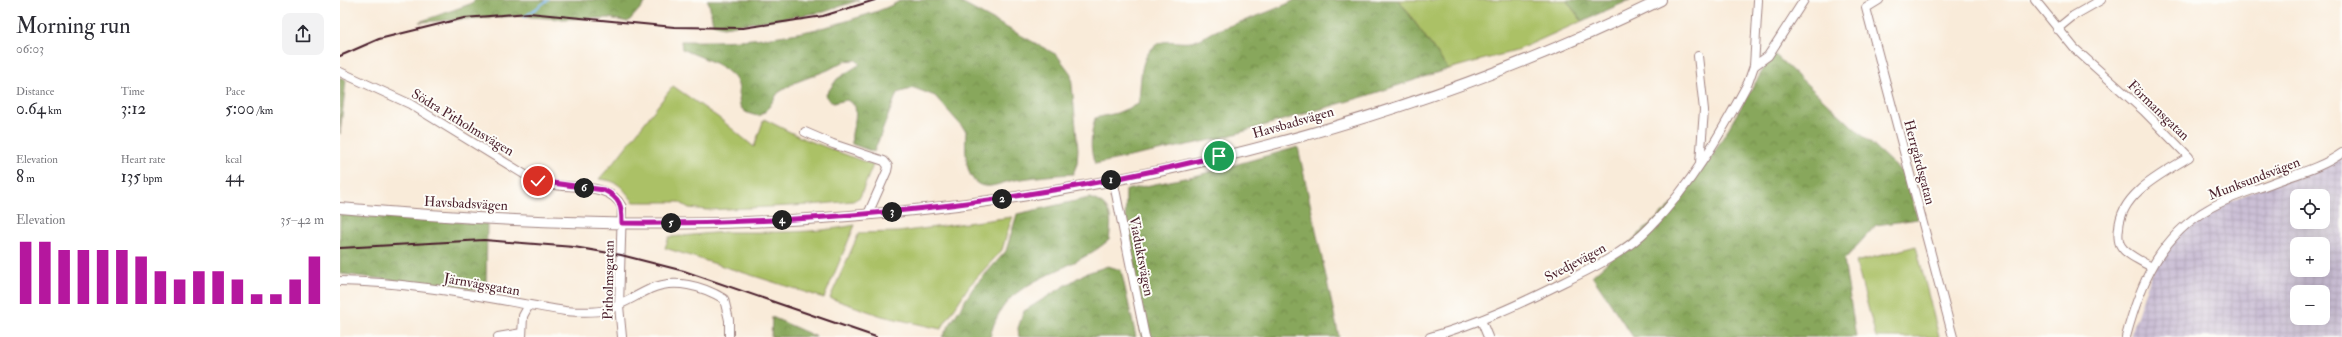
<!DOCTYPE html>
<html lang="en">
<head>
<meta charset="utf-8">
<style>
	body { margin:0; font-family:"IM FELL Double Pica",serif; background:#f2f2f3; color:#2b2b33; height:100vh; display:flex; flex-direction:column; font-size:15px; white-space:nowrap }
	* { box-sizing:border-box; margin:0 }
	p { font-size:13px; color:#7c7c81 }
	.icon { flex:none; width:22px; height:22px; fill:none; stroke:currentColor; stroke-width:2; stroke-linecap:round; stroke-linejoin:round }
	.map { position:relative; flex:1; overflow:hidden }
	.side { display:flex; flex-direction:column; background:#fff; width:340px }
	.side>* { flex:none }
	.buttons { position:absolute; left:1950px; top:189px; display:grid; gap:8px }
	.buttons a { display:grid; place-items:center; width:40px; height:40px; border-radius:8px; background:#fff; box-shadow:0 4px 16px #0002; font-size:20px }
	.pin { position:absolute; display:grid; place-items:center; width:34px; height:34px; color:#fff; margin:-17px; border:2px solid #fff; border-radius:50%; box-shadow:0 1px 4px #0007 }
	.km { position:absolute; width:20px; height:20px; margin:-10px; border-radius:50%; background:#222; color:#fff; font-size:11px; line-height:20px; text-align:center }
	.round { display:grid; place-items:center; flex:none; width:42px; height:42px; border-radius:8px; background:#f2f2f3 }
	.headline { display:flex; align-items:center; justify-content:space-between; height:68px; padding:0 16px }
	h1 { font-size:22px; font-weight:600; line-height:30px }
	.stats { display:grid; grid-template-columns:repeat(3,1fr); gap:6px; height:68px; padding:4px 16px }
	.stats div { display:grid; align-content:center }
	.stats b { font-size:17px; font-weight:600 }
	.stats small { font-size:11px; font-weight:400 }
	.stats p { font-size:11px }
	.chart { height:112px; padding:8px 16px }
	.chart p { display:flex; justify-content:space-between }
	.chart svg { width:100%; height:72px; margin-top:4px; stroke:#b5179e; stroke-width:6 }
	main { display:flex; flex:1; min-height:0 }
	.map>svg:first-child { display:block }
	.industrial { fill:url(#industrial-grid); fill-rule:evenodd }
	.green { fill:#abc166; stroke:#7a7048 }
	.forest { fill:url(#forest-crowns); stroke:#696343 }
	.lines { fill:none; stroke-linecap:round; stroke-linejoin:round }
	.stream { stroke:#80baf1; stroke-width:2 }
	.minor-casing { stroke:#a28582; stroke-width:10 }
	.major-casing { stroke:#a28582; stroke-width:12 }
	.minor { stroke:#fff; stroke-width:8 }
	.major { stroke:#fff; stroke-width:10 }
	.rail { stroke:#4a1f2b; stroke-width:2 }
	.route-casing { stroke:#fff; stroke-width:8 }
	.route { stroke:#b5179e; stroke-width:5 }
	.labels { text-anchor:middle; stroke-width:4; stroke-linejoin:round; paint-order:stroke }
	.street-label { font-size:14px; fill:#4a1f2b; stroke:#fdfcf7 }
</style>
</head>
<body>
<main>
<section class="side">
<div class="headline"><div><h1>Morning run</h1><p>06:03</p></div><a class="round"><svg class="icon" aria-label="share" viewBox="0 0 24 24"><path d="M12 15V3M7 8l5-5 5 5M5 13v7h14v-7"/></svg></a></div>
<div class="stats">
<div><p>Distance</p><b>0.64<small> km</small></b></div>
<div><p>Time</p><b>3:12</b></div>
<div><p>Pace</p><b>5:00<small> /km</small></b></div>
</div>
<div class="stats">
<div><p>Elevation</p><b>8<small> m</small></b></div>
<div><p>Heart rate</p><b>135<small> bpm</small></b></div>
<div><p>kcal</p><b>44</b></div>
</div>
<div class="chart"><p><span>Elevation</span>35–42 m</p>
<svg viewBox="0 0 160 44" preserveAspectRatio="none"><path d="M5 44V6M15 44V6M25 44V11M35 44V11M45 44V11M55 44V11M65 44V15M75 44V24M85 44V29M95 44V24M105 44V24M115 44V29M125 44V38M135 44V38M145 44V29M155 44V15"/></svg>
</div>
</section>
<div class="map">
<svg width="2002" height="337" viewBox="0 0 2002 337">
	<defs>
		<pattern id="industrial-grid" width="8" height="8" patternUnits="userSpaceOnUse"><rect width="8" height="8" fill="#cbbfd5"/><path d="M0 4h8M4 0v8" fill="none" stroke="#b0a4b7"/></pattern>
		<pattern id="forest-crowns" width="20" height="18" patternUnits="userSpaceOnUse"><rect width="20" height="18" fill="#88a75b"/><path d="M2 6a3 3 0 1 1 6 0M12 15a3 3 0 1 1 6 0" fill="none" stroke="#71874b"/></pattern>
	</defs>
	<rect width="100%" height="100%" fill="#fdfcf7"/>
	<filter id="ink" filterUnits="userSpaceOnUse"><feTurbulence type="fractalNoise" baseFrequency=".025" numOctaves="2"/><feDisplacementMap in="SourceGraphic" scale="8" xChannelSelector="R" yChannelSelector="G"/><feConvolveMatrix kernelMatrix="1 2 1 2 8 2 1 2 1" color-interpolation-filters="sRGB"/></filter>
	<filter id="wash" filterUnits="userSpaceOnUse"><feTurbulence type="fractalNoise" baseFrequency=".012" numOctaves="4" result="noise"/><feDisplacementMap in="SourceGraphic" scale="16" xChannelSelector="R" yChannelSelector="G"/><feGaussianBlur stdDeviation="0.9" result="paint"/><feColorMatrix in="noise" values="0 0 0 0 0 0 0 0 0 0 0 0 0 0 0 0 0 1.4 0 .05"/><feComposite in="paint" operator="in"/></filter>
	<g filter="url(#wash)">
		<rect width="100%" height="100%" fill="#f9ebd9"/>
		<path class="industrial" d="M2002,152v185h-212l20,-60 22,-38 29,-25zM1957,196h26v26h-26zM1957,244h26v26h-26zM1957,292h26v26h-26z"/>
		<g class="green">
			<path d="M1059,0h167l16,21 -67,30 -67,18z"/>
			<path d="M333,86l46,32 35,29 10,-28 38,19 71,27 -13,32 -7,4 -43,4 -103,5 -18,-2 -10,-6h-45c-13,-15 -14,-21 -35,-23l16,-18z"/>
			<path d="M672,217l-10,33 -33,36 -28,43 -59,-13 -52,-18 29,-65 39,-1z"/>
			<path d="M515,225l-31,73 -159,-50 4,-11c19,-1 39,-4 58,-5 43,0 86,2 128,-7z"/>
			<path d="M1576,246l23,91h-63l-20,-75z"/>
		</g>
		<g class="forest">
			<path d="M134,0h174l-20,22 -19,-4 -49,1 -43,-3 -98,6 54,-19z"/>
			<path d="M367,0h152l-35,12 -101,15 -10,-3 -4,-21z"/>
			<path d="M561,0h55l101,55 14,19 7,75 -1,15 -4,10c-20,1 -39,3 -58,6 -8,1 -16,5 -24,6 -28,4 -26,-37 -25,-55l-31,-35 -21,-8 -17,5 -23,59 -22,-8c-2,-16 6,-22 3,-38l-8,-6 -14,3 -8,-7 12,-17 23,-15 -4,-4 -11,1 -17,9 -34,13 -16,10 -11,17 -8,6c-34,-5 -10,-25 -27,-41 -13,-13 -33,-18 -50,-26l-1,-8c61,1 113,-3 172,-22 16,-5 34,-10 48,-19z"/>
			<path d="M955,0h104l49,69 -82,27 -145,42 -126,26c-6,-16 -4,-30 0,-46l22,-5 21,-9c4,-17 0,-39 12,-53 12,-17 29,-5 45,-10 9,-3 17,-9 25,-12 26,-9 51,-17 75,-29z"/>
			<path d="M1226,0h64l-48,21z"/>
			<path d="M1433,53l131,121 14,45 -42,6 -32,35 12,77h-223l-41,-61 91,-81 32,-44z"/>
			<path d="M0,77l6,3 -6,54z"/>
			<path d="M958,147l41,190h-197l-17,-110 1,-37 73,-15z"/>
			<path d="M749,198c24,7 23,20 20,42 -29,25 -68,33 -95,55 -13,11 -20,26 -24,42h-48l31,-49 33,-37 11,-37z"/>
			<path d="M0,214l147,10 -1,67 -146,-17z"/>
			<path d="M768,266l13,4 15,67h-117l-1,-9 6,-17 60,-37z"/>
			<path d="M432,317l45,20h-46z"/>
		</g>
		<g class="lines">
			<path class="stream" d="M184,17l24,-17"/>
		</g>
	</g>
	<g filter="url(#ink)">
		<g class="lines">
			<defs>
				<g id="minor">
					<path d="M1539,0l-13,8 87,329"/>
					<path d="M1695,0l39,48 70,63 45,46c-27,17 -68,36 -70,71 -1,5 -1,14 2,18 5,9 21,15 30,21"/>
					<path d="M1717,29l16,-13 28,-16"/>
					<path d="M1358,56l6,54 -4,53"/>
					<path d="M1414,66l14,-10 36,-56"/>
					<path d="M0,72l70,32 117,72c7,3 14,6 21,8 23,5 62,-2 74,23l-3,99 3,31"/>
					<path d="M465,132l28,12 51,17 4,5 -1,5 -19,43"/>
					<path d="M773,179l32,158"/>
					<path d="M0,281c76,1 151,18 225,30 13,1 28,2 41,-1 16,-5 29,-14 44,-21 24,-11 53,-3 74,10l5,21v17"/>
					<path d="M1141,320l7,17"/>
					<path d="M158,337l24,-4"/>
					<path d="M182,337l1,-21 6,-11"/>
					<path d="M1090,337c47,-13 90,-33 134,-55 31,-15 62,-30 86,-55 41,-41 71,-94 98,-144l6,-17 4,-66"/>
					<path d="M1786,337c14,-53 34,-101 84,-129 19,-11 41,-17 62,-25 24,-9 49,-15 70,-30"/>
				</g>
				<path id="major" d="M0,208c136,12 272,19 408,14 313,-12 631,-84 913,-222"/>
			</defs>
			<use href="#minor" class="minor-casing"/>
			<use href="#major" class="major-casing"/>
			<use href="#minor" class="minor"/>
			<use href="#major" class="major"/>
			<g class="rail">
				<path d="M0,56l39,-17 85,-21 65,-5 145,14 69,1 80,-12 52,-16"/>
				<path d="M0,248l144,-8 90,7 47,8 63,16 192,66"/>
			</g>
		</g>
	</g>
	<g class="lines" filter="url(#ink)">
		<defs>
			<path id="route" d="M198,181l66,9c16,8 18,16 18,33 202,2 401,-19 597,-67"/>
		</defs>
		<use href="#route" class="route-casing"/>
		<use href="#route" class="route"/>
	</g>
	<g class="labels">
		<g class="street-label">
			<text transform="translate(1819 110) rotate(44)" y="5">Förmansgatan</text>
			<text transform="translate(123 122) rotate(31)" y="5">Södra Pitholmsvägen</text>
			<text transform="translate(953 122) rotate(-16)" y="5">Havsbadsvägen</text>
			<text transform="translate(1580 162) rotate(75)" y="5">Herrgårdsgatan</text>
			<text transform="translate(1914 178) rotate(-21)" y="5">Munksundsvägen</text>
			<text transform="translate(126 203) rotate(3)" y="5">Havsbadsvägen</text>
			<text transform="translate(802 256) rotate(79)" y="5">Viaduktsvägen</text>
			<text transform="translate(1235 262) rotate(-28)" y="5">Svedjevägen</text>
			<text transform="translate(268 280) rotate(-89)" y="5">Pitholmsgatan</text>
			<text transform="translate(142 284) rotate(10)" y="5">Järnvägsgatan</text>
		</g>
	</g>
</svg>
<div class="buttons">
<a><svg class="icon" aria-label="locate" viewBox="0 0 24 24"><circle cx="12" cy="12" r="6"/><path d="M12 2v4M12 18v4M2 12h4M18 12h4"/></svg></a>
<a>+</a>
<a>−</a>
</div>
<div class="pin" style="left:879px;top:156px;background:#1e9e55"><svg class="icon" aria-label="arrive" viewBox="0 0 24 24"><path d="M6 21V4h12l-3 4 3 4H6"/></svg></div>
<div class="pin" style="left:198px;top:181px;background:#d93025"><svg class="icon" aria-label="check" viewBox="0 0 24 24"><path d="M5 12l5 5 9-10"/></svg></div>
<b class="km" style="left:771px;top:180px">1</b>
<b class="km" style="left:662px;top:199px">2</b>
<b class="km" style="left:552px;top:212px">3</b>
<b class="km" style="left:442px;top:220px">4</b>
<b class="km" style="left:331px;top:223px">5</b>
<b class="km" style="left:244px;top:188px">6</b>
</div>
</main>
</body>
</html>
